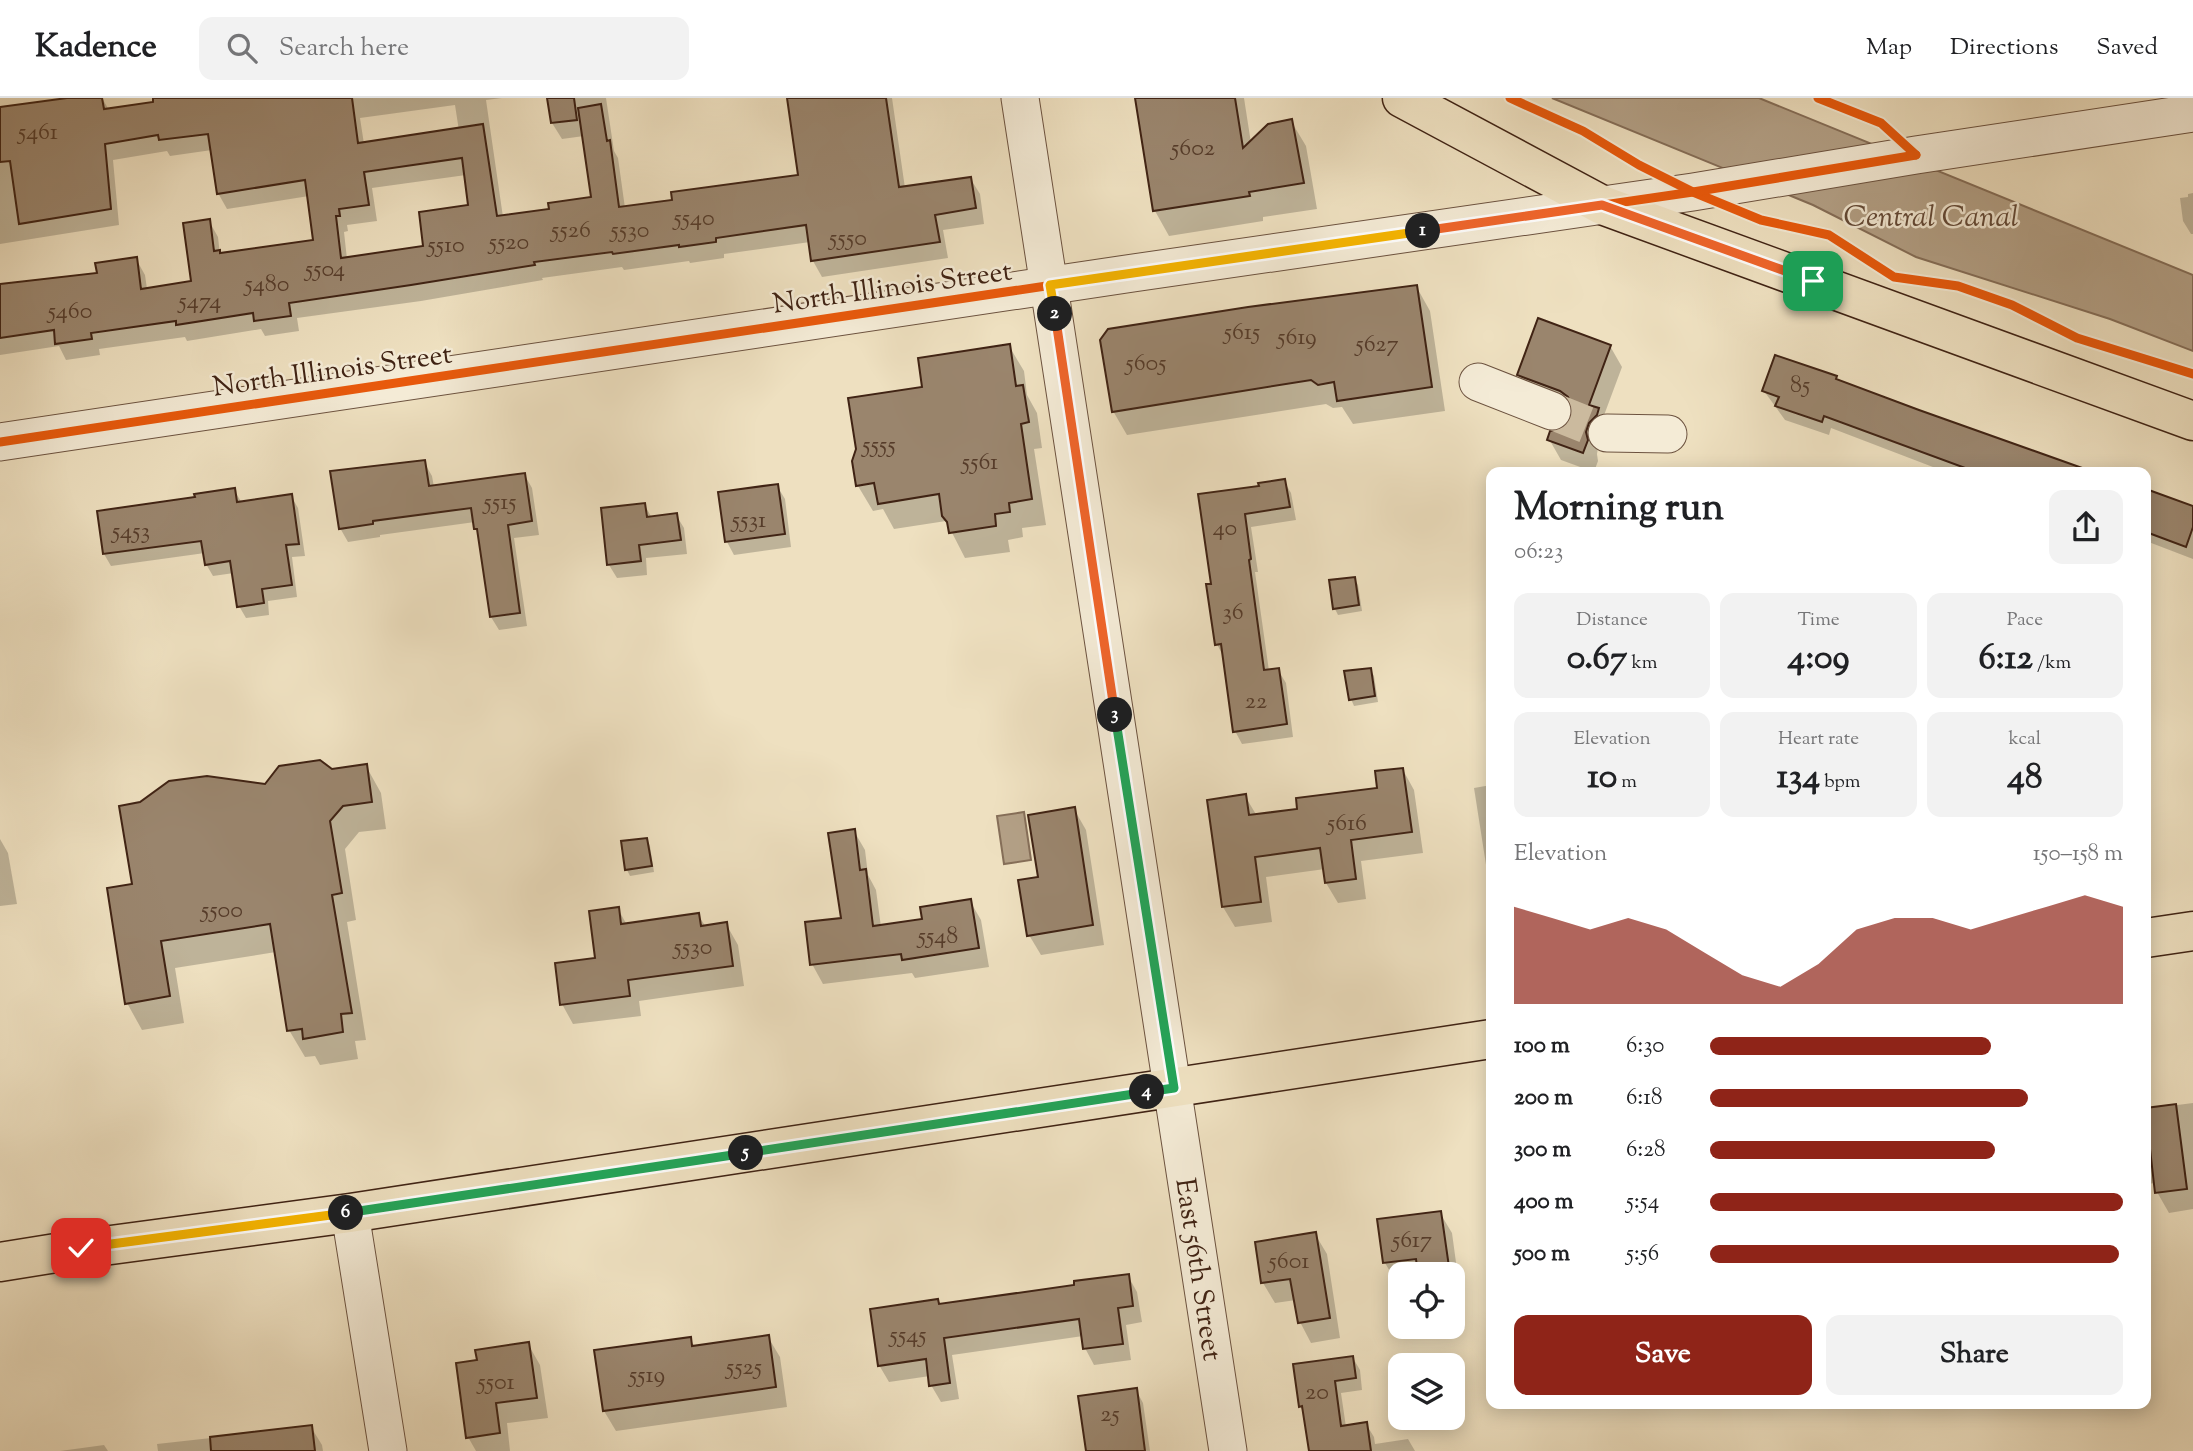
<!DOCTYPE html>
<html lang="en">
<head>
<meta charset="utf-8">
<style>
	body { margin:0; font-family:"Sorts Mill Goudy",serif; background:#f2f2f2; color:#202124; height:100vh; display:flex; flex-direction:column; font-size:26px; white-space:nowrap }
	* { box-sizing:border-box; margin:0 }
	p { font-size:23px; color:#757577 }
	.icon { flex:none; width:38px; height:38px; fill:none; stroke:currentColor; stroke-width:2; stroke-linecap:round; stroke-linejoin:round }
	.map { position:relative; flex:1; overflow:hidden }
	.drawer { position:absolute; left:1486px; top:369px; width:665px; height:942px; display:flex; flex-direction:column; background:#fff; border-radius:14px; box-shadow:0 4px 18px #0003 }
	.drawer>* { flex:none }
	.buttons { position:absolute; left:1388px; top:1164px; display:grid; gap:14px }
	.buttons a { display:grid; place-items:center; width:77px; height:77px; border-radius:14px; background:#fff; box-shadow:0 4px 18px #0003; font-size:35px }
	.pin { position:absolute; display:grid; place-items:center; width:60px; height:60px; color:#fff; margin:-30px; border-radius:14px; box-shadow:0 4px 10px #0006 }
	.km { position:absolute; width:35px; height:35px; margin:-18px; border-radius:50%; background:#222; color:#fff; font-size:19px; line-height:35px; text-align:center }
	.round { display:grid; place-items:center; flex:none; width:74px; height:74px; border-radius:14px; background:#f2f2f2 }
	.head { display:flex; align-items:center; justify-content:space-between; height:119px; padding:0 28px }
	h1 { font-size:38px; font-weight:800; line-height:52px }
	.stats { display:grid; grid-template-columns:repeat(3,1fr); gap:10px; height:119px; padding:7px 28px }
	.stats div { display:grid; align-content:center; border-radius:14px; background:#f2f2f2; text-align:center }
	.stats b { font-size:35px; font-weight:800 }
	.stats small { font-size:19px; font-weight:400 }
	.stats p { font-size:19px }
	.chart { height:196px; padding:14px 28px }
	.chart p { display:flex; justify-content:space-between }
	.chart svg { width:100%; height:126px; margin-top:7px; fill:#8f2418; opacity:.7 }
	.button { display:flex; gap:14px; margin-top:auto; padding:14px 28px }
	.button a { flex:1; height:80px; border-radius:14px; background:#8f2418; color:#fff; font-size:28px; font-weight:800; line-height:80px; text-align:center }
	.button a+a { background:#f2f2f2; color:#202124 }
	ul { padding:0 28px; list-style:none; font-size:23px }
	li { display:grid; grid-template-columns:112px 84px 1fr; align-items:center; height:52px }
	li i { height:18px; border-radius:9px; background:#8f2418 }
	header { display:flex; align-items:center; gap:42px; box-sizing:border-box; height:98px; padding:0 35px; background:#fff; border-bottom:2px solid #e0e0e0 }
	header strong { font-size:33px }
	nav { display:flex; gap:38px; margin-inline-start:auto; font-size:24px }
	.search { width:490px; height:63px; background:#f2f2f2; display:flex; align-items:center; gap:18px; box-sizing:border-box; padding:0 24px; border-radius:14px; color:#757577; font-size:26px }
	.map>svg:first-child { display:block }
	.water { fill:#b3a086; stroke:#856e58; stroke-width:2 }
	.shadow { fill:#0003; fill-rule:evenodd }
	.building { fill:#9a856d; stroke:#402314; stroke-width:2; fill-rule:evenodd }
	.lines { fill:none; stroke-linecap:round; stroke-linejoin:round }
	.minor-tunnel { stroke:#cbba9e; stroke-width:37; stroke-dasharray:37 18; stroke-linecap:butt }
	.minor-casing { stroke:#6c523f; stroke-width:39 }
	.major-casing { stroke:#402314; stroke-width:41 }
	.minor { stroke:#f4ebd6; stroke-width:37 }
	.major { stroke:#eee0c0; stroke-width:38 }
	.cycleway-casing { stroke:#f4ebd6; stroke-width:13 }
	.cycleway { stroke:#e8590c; stroke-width:9 }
	.split-1-casing { stroke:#fff; stroke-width:14 }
	.split-2-casing { stroke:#fff; stroke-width:14 }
	.split-3-casing { stroke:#fff; stroke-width:14 }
	.split-4-casing { stroke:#fff; stroke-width:14 }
	.split-5-casing { stroke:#fff; stroke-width:14 }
	.split-6-casing { stroke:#fff; stroke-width:14 }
	.split-7-casing { stroke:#fff; stroke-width:14 }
	.split-1 { stroke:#f0652b; stroke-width:9 }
	.split-2 { stroke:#f5b400; stroke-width:9 }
	.split-3 { stroke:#f0652b; stroke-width:9 }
	.split-4 { stroke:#22a559; stroke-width:9 }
	.split-5 { stroke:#22a559; stroke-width:9 }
	.split-6 { stroke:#22a559; stroke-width:9 }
	.split-7 { stroke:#f5b400; stroke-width:9 }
	.labels { text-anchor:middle; stroke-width:5; stroke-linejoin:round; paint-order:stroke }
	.number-label { font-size:24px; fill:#563c2a }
	.street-label { font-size:28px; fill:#402314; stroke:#f4ebd6 }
	.water-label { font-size:30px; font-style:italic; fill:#624836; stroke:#f4ebd6 }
</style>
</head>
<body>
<header>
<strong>Kadence</strong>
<div class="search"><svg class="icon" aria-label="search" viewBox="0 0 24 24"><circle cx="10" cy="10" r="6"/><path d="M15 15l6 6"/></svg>Search here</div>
<nav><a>Map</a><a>Directions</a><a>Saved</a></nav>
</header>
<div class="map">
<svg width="2193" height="1353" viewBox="0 0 2193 1353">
	<rect width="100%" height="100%" fill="#eee0c0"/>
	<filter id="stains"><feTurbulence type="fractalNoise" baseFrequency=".00286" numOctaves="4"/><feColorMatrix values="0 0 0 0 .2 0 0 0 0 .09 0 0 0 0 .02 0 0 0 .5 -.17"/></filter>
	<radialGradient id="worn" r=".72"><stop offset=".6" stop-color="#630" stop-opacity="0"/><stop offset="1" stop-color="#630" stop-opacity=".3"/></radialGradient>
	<g class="water">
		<path d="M1552,0h207l434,177v76l-83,-32 -194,-62 -103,-52z"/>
		<path d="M1024,714l7,48 -27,4 -7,-48z"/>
	</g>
	<g class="shadow">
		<path d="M82,0h20l7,12 46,-7 -1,-5h348l-16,2 17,117 48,-7 42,-12 -9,-62 -22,3 -10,-16 -3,-25h57l8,53 4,7 7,50 49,-7 126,-25 -11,-78h103l13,90 65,-10 10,16 4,30 -41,6 5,28 -126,19 -9,-16 -3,-19 -86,12v4l-34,5 -1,-2 -65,9 -2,-3 -80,11 1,2 -122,21 -124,17 2,13 -34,5 -4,-7 -74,12 -2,-4 -86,12 1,6 -34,5 -7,-14 -59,9v-69l99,-11 37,-16 9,16 2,14 46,-7 16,-61 9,16 2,18 95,-14 -6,-45 -82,13 -9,-16 -6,-43 -42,6 -3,-5 -54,9 6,65 -119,19v-135zM455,7l4,26 -95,13 -4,-26zM466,77l4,32 -45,41 -78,11 -3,-27 4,-1 -1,-6 30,-4 -5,-33z"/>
		<path d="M1137,0h107l7,45 40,-22 15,25 11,63 -54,8v4l-94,15 -14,-25z"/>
		<path d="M2193,95v41h-2l-8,-13 -3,-23 8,-1v-3z"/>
		<path d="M1416,188l14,25 15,100 -92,13 -11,-17 -9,1 -7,-4 -199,31 -14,-24z"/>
		<path d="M1009,248l15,25 3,24 10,18 5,35 -8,1 12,76 -24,3 1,9 -15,3 2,12 -45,6 -19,-37 -52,8 -11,-20 -10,2 -15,-25 66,-98z"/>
		<path d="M1610,248l12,21 -19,51 -6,36 1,7 -4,11 -33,-12 -12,-21 17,-10 7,-9 1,-8 -43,-17 -12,-20z"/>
		<path d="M1836,280l2,4 229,83 5,7h-126l-115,-44 -2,7 -44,-15 -21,-29z"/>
		<path d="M424,364l8,14 2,11 90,-13 8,14 7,47 -25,3 13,88 -28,4 -8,-13 -11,-81 -5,-14 -95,13v2l-32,5 -8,-14z"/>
		<path d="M1284,383l7,12 5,27 -45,7 7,45h-3l14,99 9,-1 8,13 7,54 -51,7 -7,-13 -11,-73 -7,-14 -4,-59 -13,-89 61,-9z"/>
		<path d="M777,388l8,13 6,48 -57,8 -7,-13z"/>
		<path d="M234,392l8,13 49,-7 7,12 7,48 -13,1 5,40 -29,4 1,14 -23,3 -7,-12 -5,-33 -21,3 -7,-12 -1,-11 -94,13 -7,-12 93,-55z"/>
		<path d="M2146,393l47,17v51l-47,-18z"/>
		<path d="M644,406l8,14 24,-3 8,13 3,26 -41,4 1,17 -30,3 -8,-13 -6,-56z"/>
		<path d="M1354,480l4,7 4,26 -24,4 -3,-6z"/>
		<path d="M1370,571l4,7 4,26 -24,4 -3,-7z"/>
		<path d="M366,668l15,27 5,36 -27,3 -14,17 11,71 -9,2 19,118 -11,1 3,18 -38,6 -5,-9 -10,1 -16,-27 -13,-78 -101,16 9,55 -42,7 -15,-27 7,-117 132,-100 66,-15z"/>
		<path d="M1403,672l11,20 9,63 -62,8 5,38 -28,4 -12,-20 -1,-14 -59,8 6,45 -37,5 -12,-20 -14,-106 36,-5 12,20 42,-6 80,-21z"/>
		<path d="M1491,687v93l-4,-7 -13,-83z"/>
		<path d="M1074,711l12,21 18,115 -63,10 -12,-20 11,-57z"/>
		<path d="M854,733l11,19 3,25 8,15 5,37 43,-7 46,-19 11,19 8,47 -74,11 -3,-5 -89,11 -11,-20 31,-45z"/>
		<path d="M0,741l8,14 9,51 -17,2z"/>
		<path d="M647,741l3,7 4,26 -24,4 -3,-6z"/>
		<path d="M618,811l9,16 71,-10 8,12 20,-3 12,21 6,41 -105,15 2,15 -68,8 -11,-20 35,-44z"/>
		<path d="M2193,1005v106l-24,4 -12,-21 -1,-9 -10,1v-75z"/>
		<path d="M1440,1115l12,20 13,95 -28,4 -3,-6h18v-52h-52v9h-3l-12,-20 -6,-42z"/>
		<path d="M1315,1136l12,20 13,84 -29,5 -11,-21 -4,-22 -21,3 -12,-20 -6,-40z"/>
		<path d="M1128,1178l9,16 5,30 -16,3 5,35 -37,5 -9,-17 -2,-12 -131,19 7,44 -18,3 -10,-17 -1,-9 -41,6 -10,-17 58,-64 3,5 136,-19z"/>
		<path d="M768,1239l12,20 7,50 -171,24 -12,-20 86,-72 5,8z"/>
		<path d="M528,1246l12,21 8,53 -41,5 3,28h-34l-8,-14 11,-75z"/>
		<path d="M1353,1260l7,12 2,20 -21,3 5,34 20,-3 8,13 1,7 33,-5 7,12h-105l-5,-37 -5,-8z"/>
		<path d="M1136,1292l7,13 7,48h-56z"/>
		<path d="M311,1329l11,18 1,6h-165l-1,-7z"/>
		<path d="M104,1347l4,6h-48z"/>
	</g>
	<g class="building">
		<path d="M67,0h35l2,11 49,-7v-4h199l6,45 125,-19 14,92 52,-7 -1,-6 43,-6 -13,-89 23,-4 6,37 3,-1 9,67 53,-7 -1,-8 127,-17 -11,-77h99l13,89 72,-10 5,31 -41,7 5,27 -129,19 -5,-36 -90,13v4l-37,5v-2l-66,9 -1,-2 -78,10 1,3 -124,20 -122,18 2,13 -37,5 -1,-8 -77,12v-4l-85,12 1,6 -37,5 -1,-14 -54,8v-54l97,-11 -2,-10 42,-6 4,32 50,-8 -8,-58 27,-4 4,32 6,-1v3l93,-13 -8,-60 -88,14 -9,-60 -49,6 -1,-5 -53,9 6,65 -92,15 -9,-63 -10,1v-55zM462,60l6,47 -49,7 4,34 -82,12 -5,-42h4l-1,-7 30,-4 -5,-33z"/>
		<path d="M547,0h27l3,22 -26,3z"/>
		<path d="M1135,0h100l8,50 25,-24 24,-5 12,64 -55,9 1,4 -97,15z"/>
		<path d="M1417,187l15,102 -95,14 -3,-19 -16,3 -7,-5 -199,32 -12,-72 8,-11 140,-22z"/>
		<path d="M1538,220l73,27 -22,60 10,3 -2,7 -8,8 -3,9 2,8 -5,13 -36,-13 3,-9 15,-3 6,-9 2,-10 -5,-12 -8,-6 -43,-16z"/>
		<path d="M1010,246l6,42 7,-1 6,37 -8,2 11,75 -23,4 1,9 -15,2 1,12 -47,7 -2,-11 -5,-6 -3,-22 -61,10 -4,-21 -18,3 -4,-25 4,-12 -8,-51 74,-11 -4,-29z"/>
		<path d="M1775,257l62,21 -1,3 83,31 166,59v3h-109l-152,-56 -2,6 -47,-16 4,-9 -17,-6z"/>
		<path d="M425,362l4,26 96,-13 7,48 -24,4 12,88 -30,4 -13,-88h-3l-3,-21 -98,13v3l-34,5 -9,-58z"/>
		<path d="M1285,381l5,28 -45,7 6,45 -2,1 15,110 15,-2 8,56 -54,8 -12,-88 -6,1 -9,-61h5l-13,-90 61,-8 -1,-3z"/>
		<path d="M778,386l7,50 -60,8 -7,-50z"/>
		<path d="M235,390l2,14 55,-8 7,50 -13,1 6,40 -30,4 2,14 -27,4 -7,-46 -25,4 -4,-24 -98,13 -6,-43 98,-14 -1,-3z"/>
		<path d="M2146,391l47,17v21l-7,20 -40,-15z"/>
		<path d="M645,405l2,14 30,-4 4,27 -42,5 2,16 -34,4 -6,-57z"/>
		<path d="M1355,479l4,28 -26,4 -4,-29z"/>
		<path d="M1371,570l4,28 -26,4 -5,-29z"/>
		<path d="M320,662l12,9 35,-5 5,38 -29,4 -13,15 12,72 -10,2 20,118 -11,1 2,18 -40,7 -1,-10 -15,2 -17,-107 -109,17 9,55 -45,8 -18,-116 25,-4 -13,-78 21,-4 29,-21 38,-5 58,8 14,-18z"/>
		<path d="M1403,670l9,64 -61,8 5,39 -31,4 -5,-35 -65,9 6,45 -39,5 -15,-107 39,-6 3,21 48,-6 -1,-11 81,-10 -2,-17z"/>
		<path d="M1075,709l18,118 -66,11 -9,-56 20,-3 -10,-62z"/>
		<path d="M855,731l5,41 6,-1 7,57 49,-7 -2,-12 51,-8 8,49 -77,12 -1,-6 -91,11 -5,-43 36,-4 -13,-85z"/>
		<path d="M647,740l5,28 -27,4 -4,-29z"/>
		<path d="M619,809l2,17 78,-11 2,13 26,-4 6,44 -105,14 2,16 -70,9 -5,-42 40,-5 -6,-47z"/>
		<path d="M2176,1006l11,85 -32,4 -5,-44 -4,1v-42z"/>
		<path d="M1441,1113l9,63h-32l-2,-15 -33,4 -6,-44z"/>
		<path d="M1316,1134l14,86 -32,5 -8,-44 -29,4 -6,-41z"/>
		<path d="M1129,1176l4,32 -15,2 5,36 -40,5 -4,-30 -135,19 6,45 -21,3 -3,-27 -48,7 -8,-57 68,-10 1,5 135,-19v-4z"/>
		<path d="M769,1237l7,52 -173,24 -9,-61 97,-13 1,9z"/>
		<path d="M529,1244l8,56 -41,5 4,30 -34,5 -10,-75 21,-3 -2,-10z"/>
		<path d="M1353,1258l3,22 -21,3 6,45 26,-4 4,29h-62l-7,-45 -3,1 -6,-43z"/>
		<path d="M1137,1290l8,63h-59l-8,-55z"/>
		<path d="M312,1327l3,26h-104l-1,-14z"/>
	</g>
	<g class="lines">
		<path class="minor-tunnel" d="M1552,313l55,22"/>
		<defs>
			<g id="minor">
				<path id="s1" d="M1020,0l208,1353"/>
				<path d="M1478,284l74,29"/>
				<path d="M1607,335l61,1"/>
				<path d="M0,344l1133,-169 560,-81 223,-37 277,-42"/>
				<path d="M350,1115l38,238"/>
			</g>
			<g id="major">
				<path d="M1402,0l200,107 591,216"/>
				<path d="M2146,840l47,-7"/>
				<path d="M0,1164l81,-13 269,-36 1141,-174"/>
			</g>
		</defs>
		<use href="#minor" class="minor-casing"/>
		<use href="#major" class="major-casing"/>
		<use href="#minor" class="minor"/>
		<use href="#major" class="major"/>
		<defs>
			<g id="cycleway">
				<path d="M1510,0l73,33 56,34 54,27 68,28 68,15 65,42 64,9 54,19 65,33 116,36"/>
				<path d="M1818,0l63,25 35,32"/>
				<path d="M0,344l1133,-169 560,-81 223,-37"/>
			</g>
		</defs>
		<use href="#cycleway" class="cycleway-casing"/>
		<use href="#cycleway" class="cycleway"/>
	</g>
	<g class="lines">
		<defs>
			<path id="split-1" d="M1423,133l179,-26 211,76"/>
			<path id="split-2" d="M1055,216l-5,-29 373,-54"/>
			<path id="split-3" d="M1055,216l60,401"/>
			<path id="split-4" d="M1115,617l59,373 -27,4"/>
			<path id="split-5" d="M746,1055l401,-61"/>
			<path id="split-6" d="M346,1115l400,-60"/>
			<path id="split-7" d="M81,1150l265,-35"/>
		</defs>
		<use href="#split-1" class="split-1-casing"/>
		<use href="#split-2" class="split-2-casing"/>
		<use href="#split-3" class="split-3-casing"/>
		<use href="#split-4" class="split-4-casing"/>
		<use href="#split-5" class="split-5-casing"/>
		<use href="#split-6" class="split-6-casing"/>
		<use href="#split-7" class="split-7-casing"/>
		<use href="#split-1" class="split-1"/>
		<use href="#split-2" class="split-2"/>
		<use href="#split-3" class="split-3"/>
		<use href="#split-4" class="split-4"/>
		<use href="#split-5" class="split-5"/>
		<use href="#split-6" class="split-6"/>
		<use href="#split-7" class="split-7"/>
	</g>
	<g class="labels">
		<g class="number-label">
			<text x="38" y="41">5461</text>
			<text x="1193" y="57">5602</text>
			<text x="694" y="127">5540</text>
			<text x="571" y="139">5526</text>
			<text x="630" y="139">5530</text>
			<text x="848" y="147">5550</text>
			<text x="509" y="151">5520</text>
			<text x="446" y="154">5510</text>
			<text x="325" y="178">5504</text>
			<text x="267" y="193">5480</text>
			<text x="200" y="210">5474</text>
			<text x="70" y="220">5460</text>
			<text x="1242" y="241">5615</text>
			<text x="1297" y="246">5619</text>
			<text x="1377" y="253">5627</text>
			<text x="1146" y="272">5605</text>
			<text x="1800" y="294">85</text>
			<text x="879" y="354">5555</text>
			<text x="980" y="371">5561</text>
			<text x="500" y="411">5515</text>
			<text x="749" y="429">5531</text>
			<text x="1225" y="437">40</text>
			<text x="131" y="440">5453</text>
			<text x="1233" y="521">36</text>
			<text x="1256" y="610">22</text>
			<text x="1347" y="732">5616</text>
			<text x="222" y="819">5500</text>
			<text x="938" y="845">5548</text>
			<text x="693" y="856">5530</text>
			<text x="1412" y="1149">5617</text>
			<text x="1289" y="1170">5601</text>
			<text x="908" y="1244">5545</text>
			<text x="744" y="1276">5525</text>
			<text x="647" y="1284">5519</text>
			<text x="496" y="1291">5501</text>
			<text x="1317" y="1301">20</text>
			<text x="1110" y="1323">25</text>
		</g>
		<g class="street-label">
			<text transform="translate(892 188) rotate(-8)" y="10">North Illinois Street</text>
			<text transform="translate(332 271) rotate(-8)" y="10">North Illinois Street</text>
			<text dy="10" stroke="none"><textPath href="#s1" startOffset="1185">East 56th Street</textPath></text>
		</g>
		<g class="water-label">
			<text x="1931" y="128">Central Canal</text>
		</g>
	</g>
	<rect width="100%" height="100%" filter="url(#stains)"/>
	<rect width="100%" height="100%" fill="url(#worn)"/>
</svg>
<div class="buttons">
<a><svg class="icon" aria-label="locate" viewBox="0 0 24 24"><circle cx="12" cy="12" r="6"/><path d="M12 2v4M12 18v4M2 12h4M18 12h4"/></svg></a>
<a><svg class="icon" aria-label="layers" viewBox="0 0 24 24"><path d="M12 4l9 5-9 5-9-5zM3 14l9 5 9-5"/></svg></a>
</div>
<div class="pin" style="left:1813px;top:183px;background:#1e9e55"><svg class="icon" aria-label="arrive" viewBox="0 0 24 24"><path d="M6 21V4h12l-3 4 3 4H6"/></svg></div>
<div class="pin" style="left:81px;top:1150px;background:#d93025"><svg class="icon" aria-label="check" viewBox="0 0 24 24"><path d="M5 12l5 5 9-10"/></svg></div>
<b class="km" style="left:1423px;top:133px">1</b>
<b class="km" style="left:1055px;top:216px">2</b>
<b class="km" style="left:1115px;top:617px">3</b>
<b class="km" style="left:1147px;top:994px">4</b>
<b class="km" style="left:746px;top:1055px">5</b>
<b class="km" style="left:346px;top:1115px">6</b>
<section class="drawer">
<div class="head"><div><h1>Morning run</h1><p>06:23</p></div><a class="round"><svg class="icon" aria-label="share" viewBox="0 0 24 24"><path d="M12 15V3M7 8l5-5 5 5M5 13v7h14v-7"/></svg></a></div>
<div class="stats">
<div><p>Distance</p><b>0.67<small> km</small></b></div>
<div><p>Time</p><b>4:09</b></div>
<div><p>Pace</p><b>6:12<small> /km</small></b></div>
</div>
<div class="stats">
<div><p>Elevation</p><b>10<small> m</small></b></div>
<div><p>Heart rate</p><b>134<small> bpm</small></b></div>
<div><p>kcal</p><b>48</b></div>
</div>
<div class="chart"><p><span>Elevation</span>150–158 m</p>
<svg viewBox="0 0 160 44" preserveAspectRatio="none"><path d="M0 44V10L10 14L20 18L30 14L40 18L50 26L60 34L70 38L80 30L90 18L100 14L110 14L120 18L130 14L140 10L150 6L160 10V44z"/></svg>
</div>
<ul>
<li><b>100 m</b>6:30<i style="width:68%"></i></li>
<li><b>200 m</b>6:18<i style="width:77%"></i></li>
<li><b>300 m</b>6:28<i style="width:69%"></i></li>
<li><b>400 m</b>5:54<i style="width:100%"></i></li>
<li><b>500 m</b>5:56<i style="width:99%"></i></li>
</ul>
<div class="button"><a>Save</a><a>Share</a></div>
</section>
</div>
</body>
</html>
